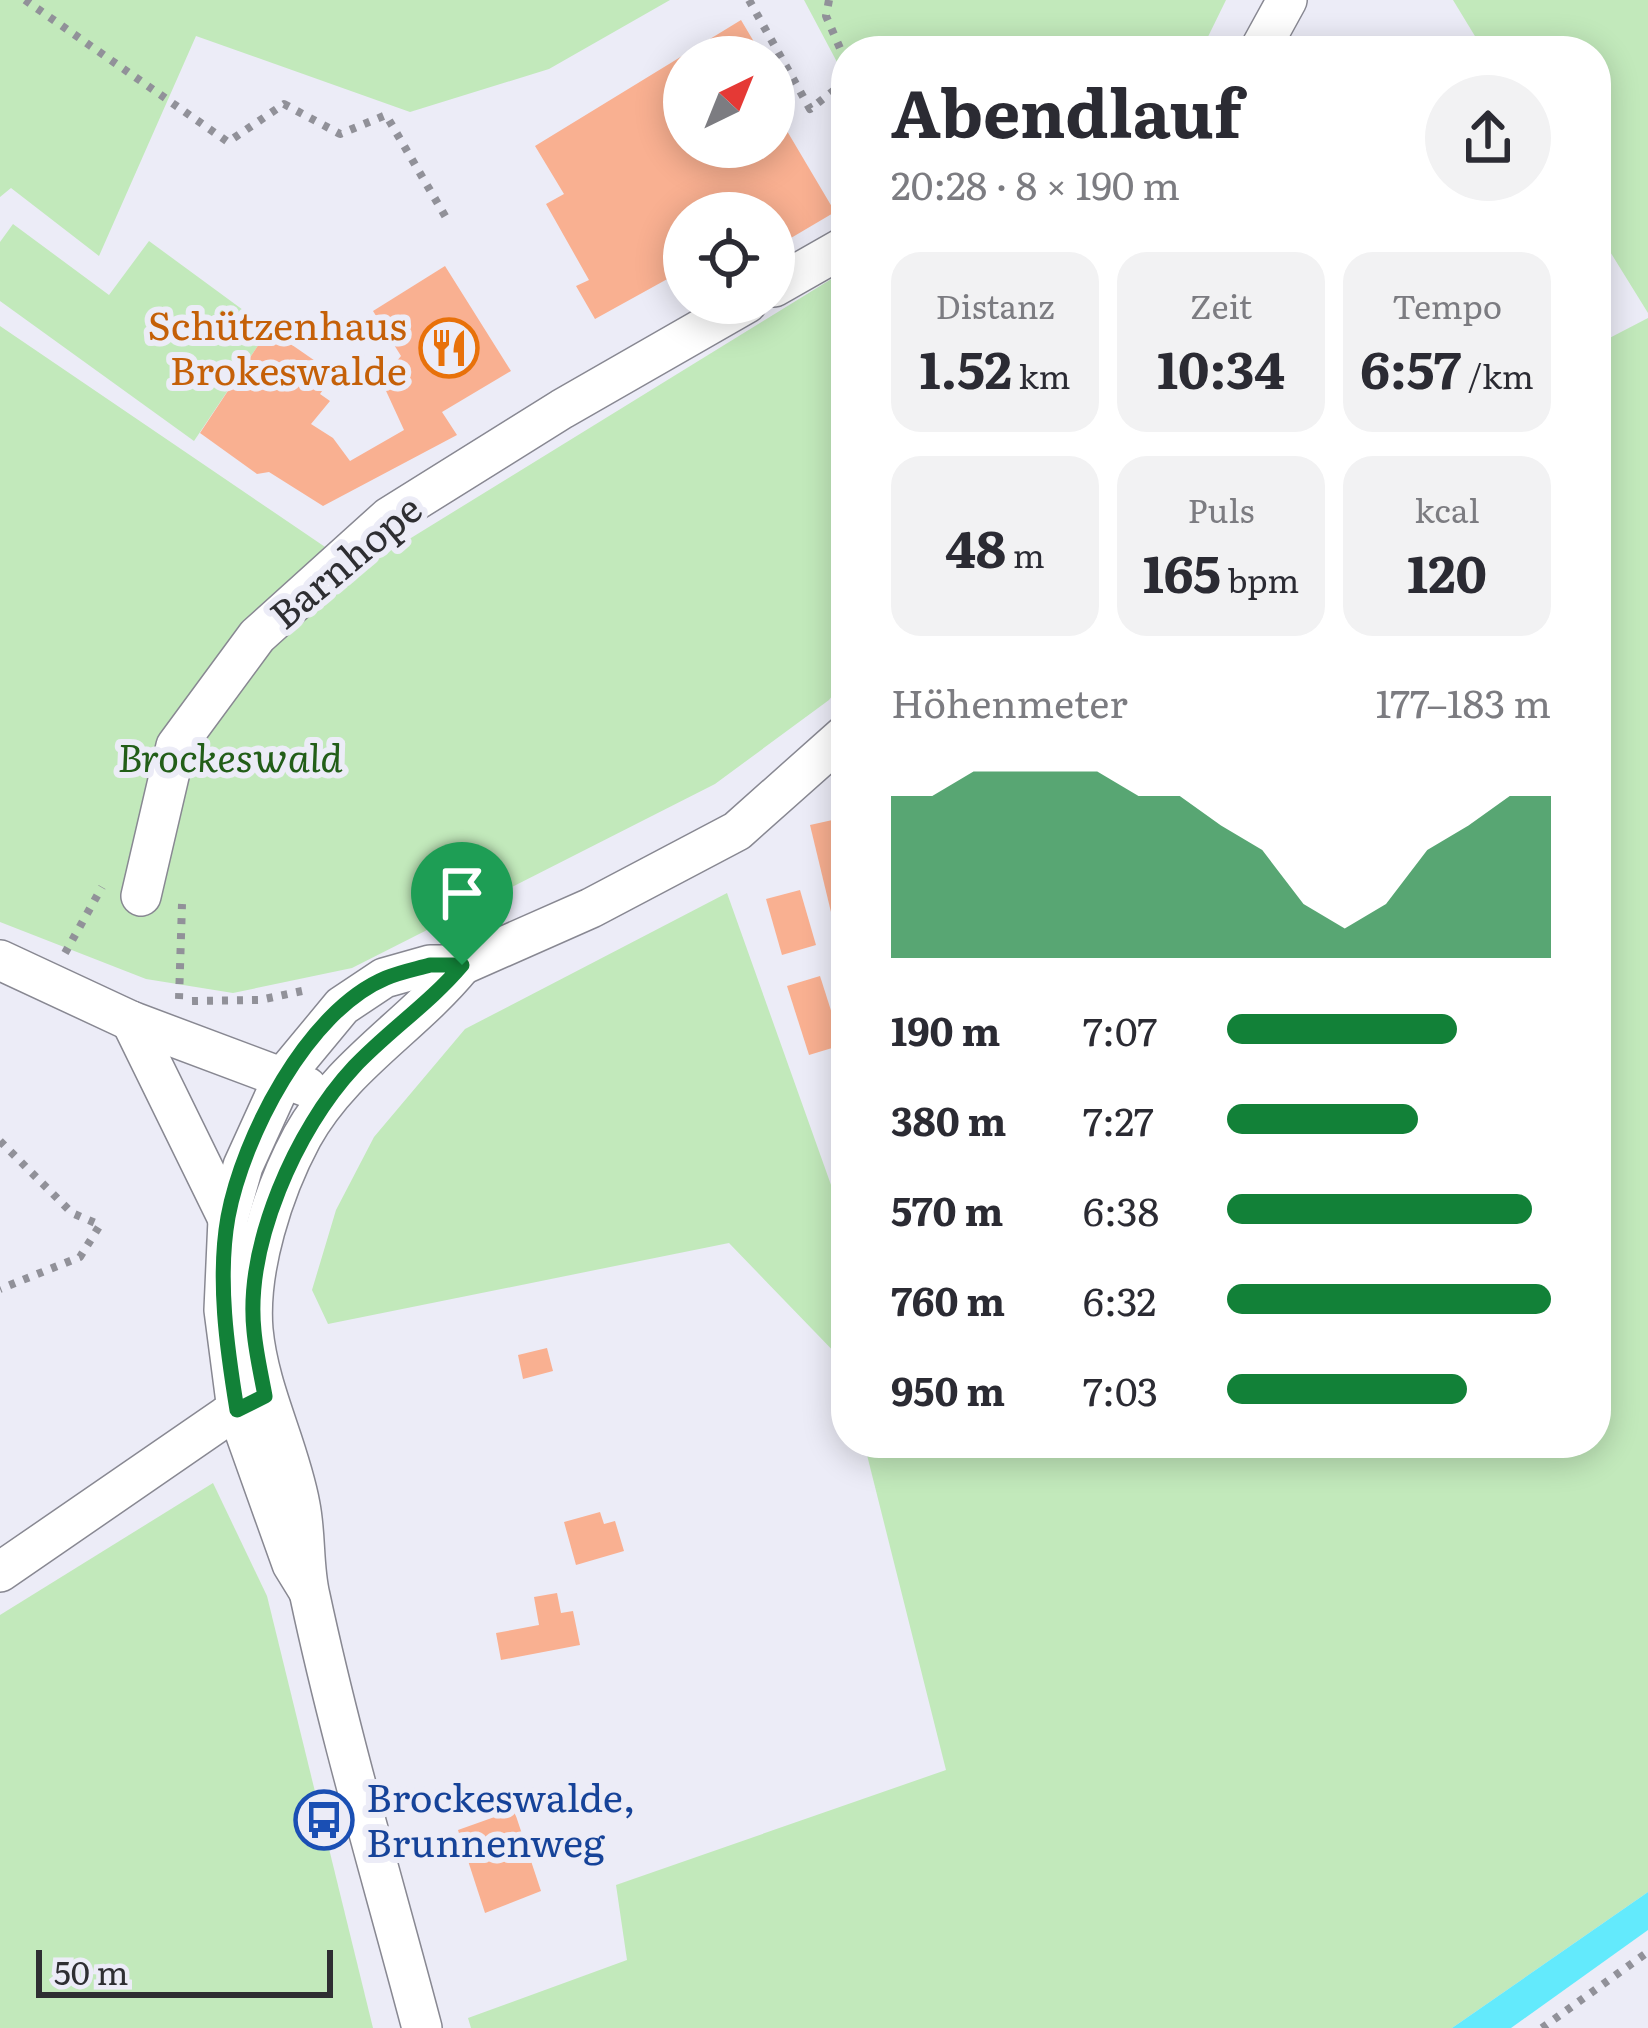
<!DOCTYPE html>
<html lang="de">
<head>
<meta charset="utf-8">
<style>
	body { margin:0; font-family:Literata,serif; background:#f2f2f3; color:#2b2b33; height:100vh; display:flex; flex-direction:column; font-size:45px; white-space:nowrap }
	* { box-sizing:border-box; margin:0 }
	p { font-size:39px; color:#7c7c81 }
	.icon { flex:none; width:66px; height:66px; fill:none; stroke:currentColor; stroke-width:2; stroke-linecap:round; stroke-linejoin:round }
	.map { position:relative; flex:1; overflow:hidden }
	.side { position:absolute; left:831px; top:36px; width:780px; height:1422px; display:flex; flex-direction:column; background:#fff; border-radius:48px; box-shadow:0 6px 30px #0003 }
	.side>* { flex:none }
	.needle { width:78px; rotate:43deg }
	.controls { position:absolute; left:663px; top:36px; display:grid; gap:24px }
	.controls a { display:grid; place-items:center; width:132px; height:132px; border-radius:50%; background:#fff; box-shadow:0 6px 30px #0003; font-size:60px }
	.scale { position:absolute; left:36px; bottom:30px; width:297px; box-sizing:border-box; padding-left:12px; border:6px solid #2e2e32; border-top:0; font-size:33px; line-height:42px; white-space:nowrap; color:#2e2e32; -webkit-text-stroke:9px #ececf7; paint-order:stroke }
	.pin { position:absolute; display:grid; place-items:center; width:102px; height:102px; color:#fff; margin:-123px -51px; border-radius:50% 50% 50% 0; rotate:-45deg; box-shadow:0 0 12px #0007 }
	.pin .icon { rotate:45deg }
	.round { display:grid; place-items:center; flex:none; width:126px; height:126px; border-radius:63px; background:#f2f2f3 }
	.overview { display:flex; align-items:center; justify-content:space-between; height:204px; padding:0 60px }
	h1 { font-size:66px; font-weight:700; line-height:90px }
	.figures { display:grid; grid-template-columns:repeat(3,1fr); gap:18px; height:204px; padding:12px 60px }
	.figures div { display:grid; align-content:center; border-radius:30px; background:#f2f2f3; text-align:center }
	.figures b { font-size:51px; font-weight:700 }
	.figures small { font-size:33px; font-weight:400 }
	.figures p { font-size:33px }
	.chart { height:336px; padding:24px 60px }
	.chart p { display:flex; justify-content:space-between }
	.chart svg { width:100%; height:216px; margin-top:12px; fill:#128138; opacity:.7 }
	ul { padding:0 60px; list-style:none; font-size:39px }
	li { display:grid; grid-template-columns:192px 144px 1fr; align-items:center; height:90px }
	li i { height:30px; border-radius:15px; background:#128138 }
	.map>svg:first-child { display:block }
	.green { fill:#c2e9bb }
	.water { fill:#63eafc }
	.building { fill:#f9b091 }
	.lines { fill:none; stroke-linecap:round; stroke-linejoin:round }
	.minor-casing { stroke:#888892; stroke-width:42 }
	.path { stroke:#919199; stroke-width:8; stroke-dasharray:6 9; stroke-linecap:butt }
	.minor { stroke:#fff; stroke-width:39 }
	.route-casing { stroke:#fff; stroke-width:24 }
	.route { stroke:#128138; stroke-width:15 }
	.labels { text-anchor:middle; stroke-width:12; stroke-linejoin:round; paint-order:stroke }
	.food-label { font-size:39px; fill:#c56008; stroke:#ececf7; text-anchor:end }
	.street-label { font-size:39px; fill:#2e2e32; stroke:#ececf7 }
	.park-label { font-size:39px; font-style:italic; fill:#225e18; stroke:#ececf7 }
	.transit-label { font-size:39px; fill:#164399; stroke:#ececf7; text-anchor:start }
</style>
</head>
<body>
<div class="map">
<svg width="1648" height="2028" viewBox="0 0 1648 2028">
	<rect width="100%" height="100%" fill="#ececf7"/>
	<g class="green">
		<path d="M0,0h670l-121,69 -139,43 -214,-76 -97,220 -88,-68 -11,9z"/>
		<path d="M804,0h422l-25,51 -63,-6 -19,6h-273v28z"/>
		<path d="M1453,0h195v313l-52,-84v-178h-112z"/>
		<path d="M13,224l96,71 40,-54 120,88 -75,112 -194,-140v-59z"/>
		<path d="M846,270v408l-17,22 -114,84 -363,184 -119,25 -87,-14 -146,-57v-596l359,244z"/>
		<path d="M1648,318v1574l-196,136h-981l-3,-10 159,-58 -11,-75 330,-115 -82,-327h732v-1098z"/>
		<path d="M727,893l119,334v145l-3,-11 -114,-118 -401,81 -16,-34 24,-80 38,-73 91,-108z"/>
		<path d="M213,1483l54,113 106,432h-373v-413z"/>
	</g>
	<path class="water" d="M1648,1892v38l-137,98h-59z"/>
	<g class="building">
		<path d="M741,20l22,37h-79v90h90v-38l61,103 -61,36v-35h-90v80l-13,-16 -76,42 -19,-33 13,-6 -43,-76 18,-10 -29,-48z"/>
		<path d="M445,266l66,105 -69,41 15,23 -134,71 -54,-34 -12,2 -57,-41 69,-104 65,45 -14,20 10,7 -19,23 22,14 17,23 54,-31 -23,-50 20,-24 -28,-45z"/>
		<path d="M846,817v117l-9,3 -27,-112z"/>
		<path d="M800,890l16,55 -34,10 -16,-56z"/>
		<path d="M820,976l22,69 -33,10 -22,-69z"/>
		<path d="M547,1348l6,23 -30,8 -5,-24z"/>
		<path d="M600,1512l4,12 11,-3 9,30 -48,14 -12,-43z"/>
		<path d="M557,1593l4,20 12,-2 7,34 -79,15 -5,-27 43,-8 -5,-28z"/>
		<path d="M514,1810l27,81 -56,22 -27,-83z"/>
	</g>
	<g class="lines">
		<defs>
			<g id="minor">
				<path d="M1259,51l28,-51"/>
				<path d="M774,287l72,-41"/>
				<path d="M141,896l35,-150 81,-110 132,-119 173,-108 185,-106"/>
				<path d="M0,960l131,61 176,66"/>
				<path d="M131,1021l97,198"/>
				<path d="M0,1572l225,-155 35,-19"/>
				<path d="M308,1590l-16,-26 -55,-154 -13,-100 4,-91 15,-53 41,-90 58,-70 42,-28 46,-13h32l129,-57 146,-77 109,-97"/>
				<path d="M422,2028c-38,-144 -81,-287 -112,-432 -7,-29 -4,-61 -10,-91 -11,-60 -41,-113 -47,-175 -5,-61 20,-139 49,-193 39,-71 110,-111 160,-172"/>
			</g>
		</defs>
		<use href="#minor" class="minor-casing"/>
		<g class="path">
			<path d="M25,0l203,142 56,-38 56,30 46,-19 62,106"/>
			<path d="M749,0l61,109 36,-28"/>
			<path d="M829,0l-3,16 20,46"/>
			<path d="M65,953l37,-66"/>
			<path d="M179,999l3,-95"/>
			<path d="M192,1001l68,-1 42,-9"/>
			<path d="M0,1141l72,72 28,12 -20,32 -80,32"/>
			<path d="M1542,2028l106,-76"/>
		</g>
		<use href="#minor" class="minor"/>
	</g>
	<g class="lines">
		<defs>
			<path id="route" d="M430,965h32c-32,38 -74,66 -108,102 -58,62 -109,178 -100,264 2,22 7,43 11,65l-28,14c-10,-61 -20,-131 -9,-193 15,-80 79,-206 158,-239 14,-6 30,-9 44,-13z"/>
		</defs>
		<use href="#route" class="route-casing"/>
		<use href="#route" class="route"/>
	</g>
	<defs>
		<symbol id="restaurant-ring" viewBox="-11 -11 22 22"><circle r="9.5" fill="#ececf7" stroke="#e8710a" stroke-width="1.5"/><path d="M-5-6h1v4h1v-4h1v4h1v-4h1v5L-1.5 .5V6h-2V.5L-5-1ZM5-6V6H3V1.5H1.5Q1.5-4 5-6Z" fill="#e8710a"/></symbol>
		<symbol id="bus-ring" viewBox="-11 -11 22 22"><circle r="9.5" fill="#ececf7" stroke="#1a4fb4" stroke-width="1.5"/><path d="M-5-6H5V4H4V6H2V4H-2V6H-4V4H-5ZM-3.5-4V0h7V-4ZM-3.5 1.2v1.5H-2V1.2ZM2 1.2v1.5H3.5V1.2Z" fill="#1a4fb4"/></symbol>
	</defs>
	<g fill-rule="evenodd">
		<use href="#restaurant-ring" x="416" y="315" width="66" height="66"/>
		<use href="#bus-ring" x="291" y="1787" width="66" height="66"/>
	</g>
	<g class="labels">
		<g class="food-label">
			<text x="407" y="340">Schützenhaus<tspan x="407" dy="45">Brokeswalde</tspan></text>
		</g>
		<g class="street-label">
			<text transform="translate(346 562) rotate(-40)" y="14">Barnhope</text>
		</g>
		<g class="park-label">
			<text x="230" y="772">Brockeswald</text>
		</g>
		<g class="transit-label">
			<text x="366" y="1812">Brockeswalde,<tspan x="366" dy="45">Brunnenweg</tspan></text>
		</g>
	</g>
</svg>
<div class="controls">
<a><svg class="needle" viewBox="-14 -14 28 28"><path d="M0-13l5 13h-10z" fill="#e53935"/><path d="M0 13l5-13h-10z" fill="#7c7c81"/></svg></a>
<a><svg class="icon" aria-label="locate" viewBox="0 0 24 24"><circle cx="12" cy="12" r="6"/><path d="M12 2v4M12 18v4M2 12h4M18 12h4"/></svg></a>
</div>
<div class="scale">50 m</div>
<div class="pin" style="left:462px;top:965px;background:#1e9e55"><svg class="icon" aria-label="arrive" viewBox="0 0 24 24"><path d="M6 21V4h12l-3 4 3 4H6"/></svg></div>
<section class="side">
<div class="overview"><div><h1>Abendlauf</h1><p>20:28 · 8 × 190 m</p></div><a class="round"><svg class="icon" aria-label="share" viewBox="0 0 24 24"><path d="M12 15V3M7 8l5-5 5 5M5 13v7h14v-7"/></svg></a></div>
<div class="figures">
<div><p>Distanz</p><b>1.52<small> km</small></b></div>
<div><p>Zeit</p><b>10:34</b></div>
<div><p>Tempo</p><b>6:57<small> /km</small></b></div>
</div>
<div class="figures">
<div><b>48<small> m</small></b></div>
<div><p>Puls</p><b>165<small> bpm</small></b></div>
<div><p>kcal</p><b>120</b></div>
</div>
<div class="chart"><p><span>Höhenmeter</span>177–183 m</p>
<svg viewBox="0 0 160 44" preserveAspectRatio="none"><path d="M0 44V11L10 11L20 6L30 6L40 6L50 6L60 11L70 11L80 17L90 22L100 33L110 38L120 33L130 22L140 17L150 11L160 11V44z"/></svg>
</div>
<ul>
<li><b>190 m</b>7:07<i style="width:71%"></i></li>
<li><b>380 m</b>7:27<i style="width:59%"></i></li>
<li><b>570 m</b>6:38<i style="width:94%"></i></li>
<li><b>760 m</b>6:32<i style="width:100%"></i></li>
<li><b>950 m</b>7:03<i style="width:74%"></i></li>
</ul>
</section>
</div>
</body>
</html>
